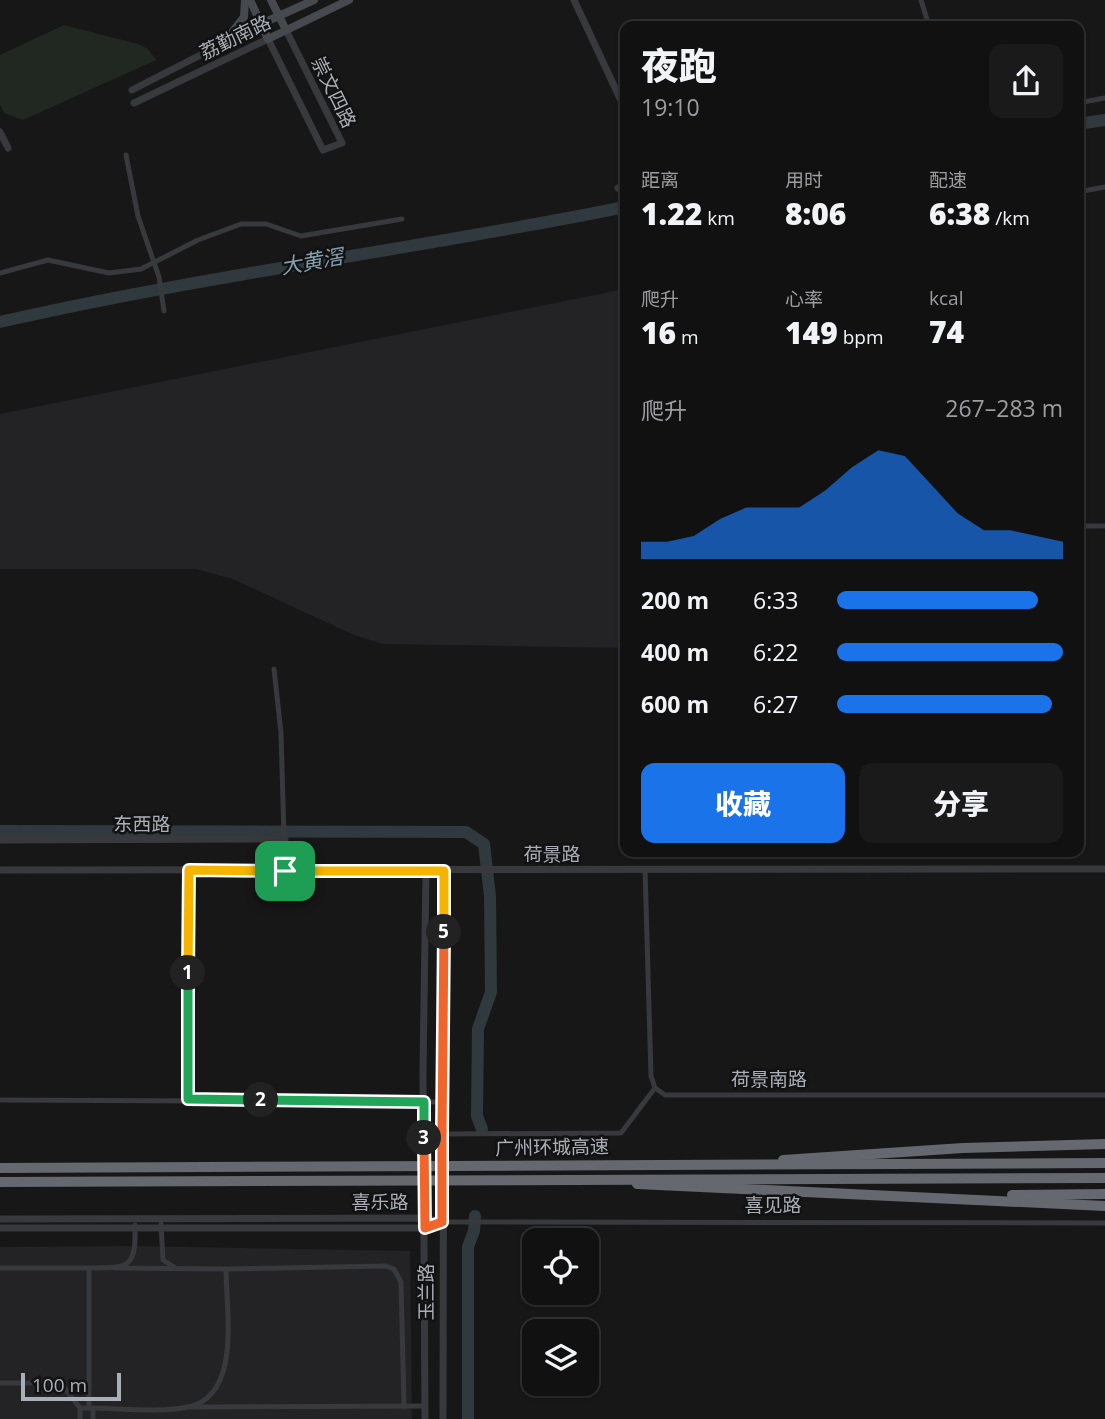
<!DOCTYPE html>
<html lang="zh">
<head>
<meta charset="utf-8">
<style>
	body { margin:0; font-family:"Open Sans","Noto Sans SC",sans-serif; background:#1a1a1b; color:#f1f3f6; height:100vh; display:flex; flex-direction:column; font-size:26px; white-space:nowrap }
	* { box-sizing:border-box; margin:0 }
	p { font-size:23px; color:#9c9d9f }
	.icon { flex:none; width:38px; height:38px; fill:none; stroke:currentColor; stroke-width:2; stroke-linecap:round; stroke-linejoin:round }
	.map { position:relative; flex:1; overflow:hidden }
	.details { position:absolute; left:620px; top:21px; width:464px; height:836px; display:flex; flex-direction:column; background:#111112; border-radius:14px; box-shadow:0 2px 5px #0004,0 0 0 2px #303132 }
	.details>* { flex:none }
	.fabs { position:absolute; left:522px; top:1228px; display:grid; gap:14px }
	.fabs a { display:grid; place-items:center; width:77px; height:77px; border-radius:14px; background:#111112; box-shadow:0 2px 5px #0004,0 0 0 2px #303132; font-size:35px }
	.scale { position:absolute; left:21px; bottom:18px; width:100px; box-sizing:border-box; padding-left:7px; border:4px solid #aaafb7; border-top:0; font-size:19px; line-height:24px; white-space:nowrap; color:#aaafb7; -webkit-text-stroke:5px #121213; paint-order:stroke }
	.pin { position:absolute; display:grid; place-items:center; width:60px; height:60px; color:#fff; margin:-30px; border-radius:14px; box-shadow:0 4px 10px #0006 }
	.km { position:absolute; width:35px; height:35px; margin:-18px; border-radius:50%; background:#222; color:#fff; font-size:19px; line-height:35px; text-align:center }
	.round { display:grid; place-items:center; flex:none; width:74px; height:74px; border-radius:14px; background:#1a1a1b }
	.head { display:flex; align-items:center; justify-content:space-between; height:119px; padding:0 21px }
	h1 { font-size:38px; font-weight:800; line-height:52px }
	.stats { display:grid; grid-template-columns:repeat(3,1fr); gap:10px; height:119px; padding:7px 21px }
	.stats div { display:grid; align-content:center }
	.stats b { font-size:30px; font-weight:800 }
	.stats small { font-size:19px; font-weight:400 }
	.stats p { font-size:19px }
	.chart { height:196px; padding:14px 21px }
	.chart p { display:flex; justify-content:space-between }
	.chart svg { width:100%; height:126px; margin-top:7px; fill:#1a73e8; opacity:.7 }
	.action { display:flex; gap:14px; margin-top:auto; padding:14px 21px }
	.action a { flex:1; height:80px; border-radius:14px; background:#1a73e8; color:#fff; font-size:28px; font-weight:800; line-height:80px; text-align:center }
	.action a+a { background:#1a1a1b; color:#f1f3f6 }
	ul { padding:0 21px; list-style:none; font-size:23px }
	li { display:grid; grid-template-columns:112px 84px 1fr; align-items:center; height:52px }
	li i { height:18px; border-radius:9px; background:#1a73e8 }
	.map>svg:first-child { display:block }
	.built { fill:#232325 }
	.green { fill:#212821 }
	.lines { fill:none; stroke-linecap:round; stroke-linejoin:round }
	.river { stroke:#30393d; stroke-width:12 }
	.minor { stroke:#38393d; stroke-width:5 }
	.tertiary { stroke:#38393d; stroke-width:7 }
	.secondary { stroke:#46494d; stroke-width:8 }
	.motorway { stroke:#65686e; stroke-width:10 }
	.motorway-bridge { stroke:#65686e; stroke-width:10 }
	.split-1-casing { stroke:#fff; stroke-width:14 }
	.split-2-casing { stroke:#fff; stroke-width:14 }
	.split-3-casing { stroke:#fff; stroke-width:14 }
	.split-4-casing { stroke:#fff; stroke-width:14 }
	.split-5-casing { stroke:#fff; stroke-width:14 }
	.split-6-casing { stroke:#fff; stroke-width:14 }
	.split-1 { stroke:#f5b400; stroke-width:9 }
	.split-2 { stroke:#22a559; stroke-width:9 }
	.split-3 { stroke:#22a559; stroke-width:9 }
	.split-4 { stroke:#f0652b; stroke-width:9 }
	.split-5 { stroke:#f0652b; stroke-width:9 }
	.split-6 { stroke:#f5b400; stroke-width:9 }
	.labels { text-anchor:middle; stroke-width:5; stroke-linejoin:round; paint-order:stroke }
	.street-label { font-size:19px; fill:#aaafb7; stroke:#121213 }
	.water-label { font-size:21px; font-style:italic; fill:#84a0af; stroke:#121213 }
</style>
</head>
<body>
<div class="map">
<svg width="1105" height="1419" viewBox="0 0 1105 1419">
	<rect width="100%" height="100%" fill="#171718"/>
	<g class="built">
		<path d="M625,289v359l-242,-4 -27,-8 -123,-57 -38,-10h-195v-155z"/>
		<path d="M135,1246l275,5 2,168h-412v-172z"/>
	</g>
	<path class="green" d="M64,25l74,19 10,5 8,11 -133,60 -19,-7 -4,-8v-50z"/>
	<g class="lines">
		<g class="river">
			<path d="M1078,124l27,-4"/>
			<path d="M0,322c206,-47 417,-73 625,-115"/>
			<path d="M0,831l466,1 18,12 6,52 1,96 -13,37 -1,87 5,13"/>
			<path d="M468,1419v-172l6,-16 1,-15"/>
		</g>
		<g class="minor">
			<path d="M921,0l8,26"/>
			<path d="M1078,103l27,-5"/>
			<path d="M126,155l12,61 21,61 5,34"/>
			<path d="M1078,192l27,-5"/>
			<path d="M0,273l48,-13 61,13 32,-4 57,-29 43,-16h25l35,12 101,-17"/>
			<path d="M1078,526h27"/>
			<path d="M274,669l7,64 4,138"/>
			<path d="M645,869l6,207 4,12 10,7h440"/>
			<path d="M188,1099l1,-229"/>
			<path d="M0,1100l443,2"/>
			<path d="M442,1134l179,-1 34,-45"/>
			<path d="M442,1222l663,1"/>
			<path d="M161,1224l2,36 11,7"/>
			<path d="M0,1268h89"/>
			<path d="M115,1268l111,1c0,42 16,127 -38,138 -26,6 -71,1 -99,1v-140c41,0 47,0 46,-43"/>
			<path d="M226,1269l160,-3 8,3 7,13 3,125"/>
			<path d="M0,1383h61l19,25h9"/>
			<path d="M191,1407l234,-1"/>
			<path d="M80,1408v11"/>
			<path d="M93,1419v-11"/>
		</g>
		<g class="tertiary">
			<path d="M574,0l51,109"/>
			<path d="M132,90l129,-66"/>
			<path d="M134,103l134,-64 55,111 19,-7 -56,-113"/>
			<path d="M0,132l8,16"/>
			<path d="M618,188l7,-4"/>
			<path d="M0,840l285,-1"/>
			<path d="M0,870l1105,-1"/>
			<path d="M0,1219l425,-1 16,4"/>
			<path d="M0,1228h425l17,-6"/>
			<path d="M425,1419l-2,-349 3,-199"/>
			<path d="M443,1419l1,-548"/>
		</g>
		<g class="secondary">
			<path d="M250,0l18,39 81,-39"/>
			<path d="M271,0l15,30"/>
			<path d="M261,24l53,-24"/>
			<path d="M223,44l21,-27 1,-17"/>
		</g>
		<g class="motorway">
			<path d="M783,1160l180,-12 142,-4"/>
			<path d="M637,1184l468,22"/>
			<path d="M1012,1195l93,-1"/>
		</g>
		<g class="motorway-bridge">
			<path d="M0,1168l1105,-5"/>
			<path d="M0,1182l1105,-4"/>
		</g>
	</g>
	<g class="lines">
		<defs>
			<path id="split-1" d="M188,973l1,-103 96,1"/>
			<path id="split-2" d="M188,973v126l73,1"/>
			<path id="split-3" d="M261,1100l163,2v36"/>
			<path id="split-4" d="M424,1138l1,90 17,-6v-91"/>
			<path id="split-5" d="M442,1131l2,-199"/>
			<path id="split-6" d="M285,871h159v61"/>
		</defs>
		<use href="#split-1" class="split-1-casing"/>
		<use href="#split-2" class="split-2-casing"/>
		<use href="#split-3" class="split-3-casing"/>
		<use href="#split-4" class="split-4-casing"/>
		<use href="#split-5" class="split-5-casing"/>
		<use href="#split-6" class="split-6-casing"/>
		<use href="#split-1" class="split-1"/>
		<use href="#split-2" class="split-2"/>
		<use href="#split-3" class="split-3"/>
		<use href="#split-4" class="split-4"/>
		<use href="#split-5" class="split-5"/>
		<use href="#split-6" class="split-6"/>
	</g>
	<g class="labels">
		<g class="street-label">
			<text transform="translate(235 37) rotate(-26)" y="7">荔勤南路</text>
			<text transform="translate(334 92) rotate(64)" y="7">崇文四路</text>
			<text x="142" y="831">东西路</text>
			<text x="552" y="861">荷景路</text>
			<text x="769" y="1086">荷景南路</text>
			<text transform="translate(552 1147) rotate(-1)" y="7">广州环城高速</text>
			<text x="380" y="1209">喜乐路</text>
			<text x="773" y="1212">喜见路</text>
			<text transform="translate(426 1292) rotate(-90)" y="7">玉兰路</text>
		</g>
		<g class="water-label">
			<text transform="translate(312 262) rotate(-10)" y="7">大黄滘</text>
		</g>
	</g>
</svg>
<div class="fabs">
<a><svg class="icon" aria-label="locate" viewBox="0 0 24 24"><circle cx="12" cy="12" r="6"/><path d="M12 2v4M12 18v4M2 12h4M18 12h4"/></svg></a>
<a><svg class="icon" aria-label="layers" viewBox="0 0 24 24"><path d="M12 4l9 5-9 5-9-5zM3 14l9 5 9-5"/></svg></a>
</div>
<div class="scale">100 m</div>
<div class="pin" style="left:285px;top:871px;background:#1e9e55"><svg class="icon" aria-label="arrive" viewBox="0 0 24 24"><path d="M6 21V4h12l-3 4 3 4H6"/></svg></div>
<b class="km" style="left:188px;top:973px">1</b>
<b class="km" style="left:261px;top:1100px">2</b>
<b class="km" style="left:424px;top:1138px">3</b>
<b class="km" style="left:444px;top:932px">5</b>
<section class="details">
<div class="head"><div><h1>夜跑</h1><p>19:10</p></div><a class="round"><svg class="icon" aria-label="share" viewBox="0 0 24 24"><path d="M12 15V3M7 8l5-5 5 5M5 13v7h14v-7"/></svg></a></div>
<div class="stats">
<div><p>距离</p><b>1.22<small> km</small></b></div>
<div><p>用时</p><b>8:06</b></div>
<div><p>配速</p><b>6:38<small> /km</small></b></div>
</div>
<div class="stats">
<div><p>爬升</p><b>16<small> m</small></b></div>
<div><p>心率</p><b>149<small> bpm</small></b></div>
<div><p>kcal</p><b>74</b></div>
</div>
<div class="chart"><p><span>爬升</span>267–283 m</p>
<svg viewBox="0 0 160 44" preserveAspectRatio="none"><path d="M0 44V38L10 38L20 36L30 30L40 26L50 26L60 26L70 20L80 12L90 6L100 8L110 18L120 28L130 34L140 34L150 36L160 38V44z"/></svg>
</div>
<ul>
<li><b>200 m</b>6:33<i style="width:89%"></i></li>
<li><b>400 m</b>6:22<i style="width:100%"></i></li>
<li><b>600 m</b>6:27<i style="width:95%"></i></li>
</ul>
<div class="action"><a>收藏</a><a>分享</a></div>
</section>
</div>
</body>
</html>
